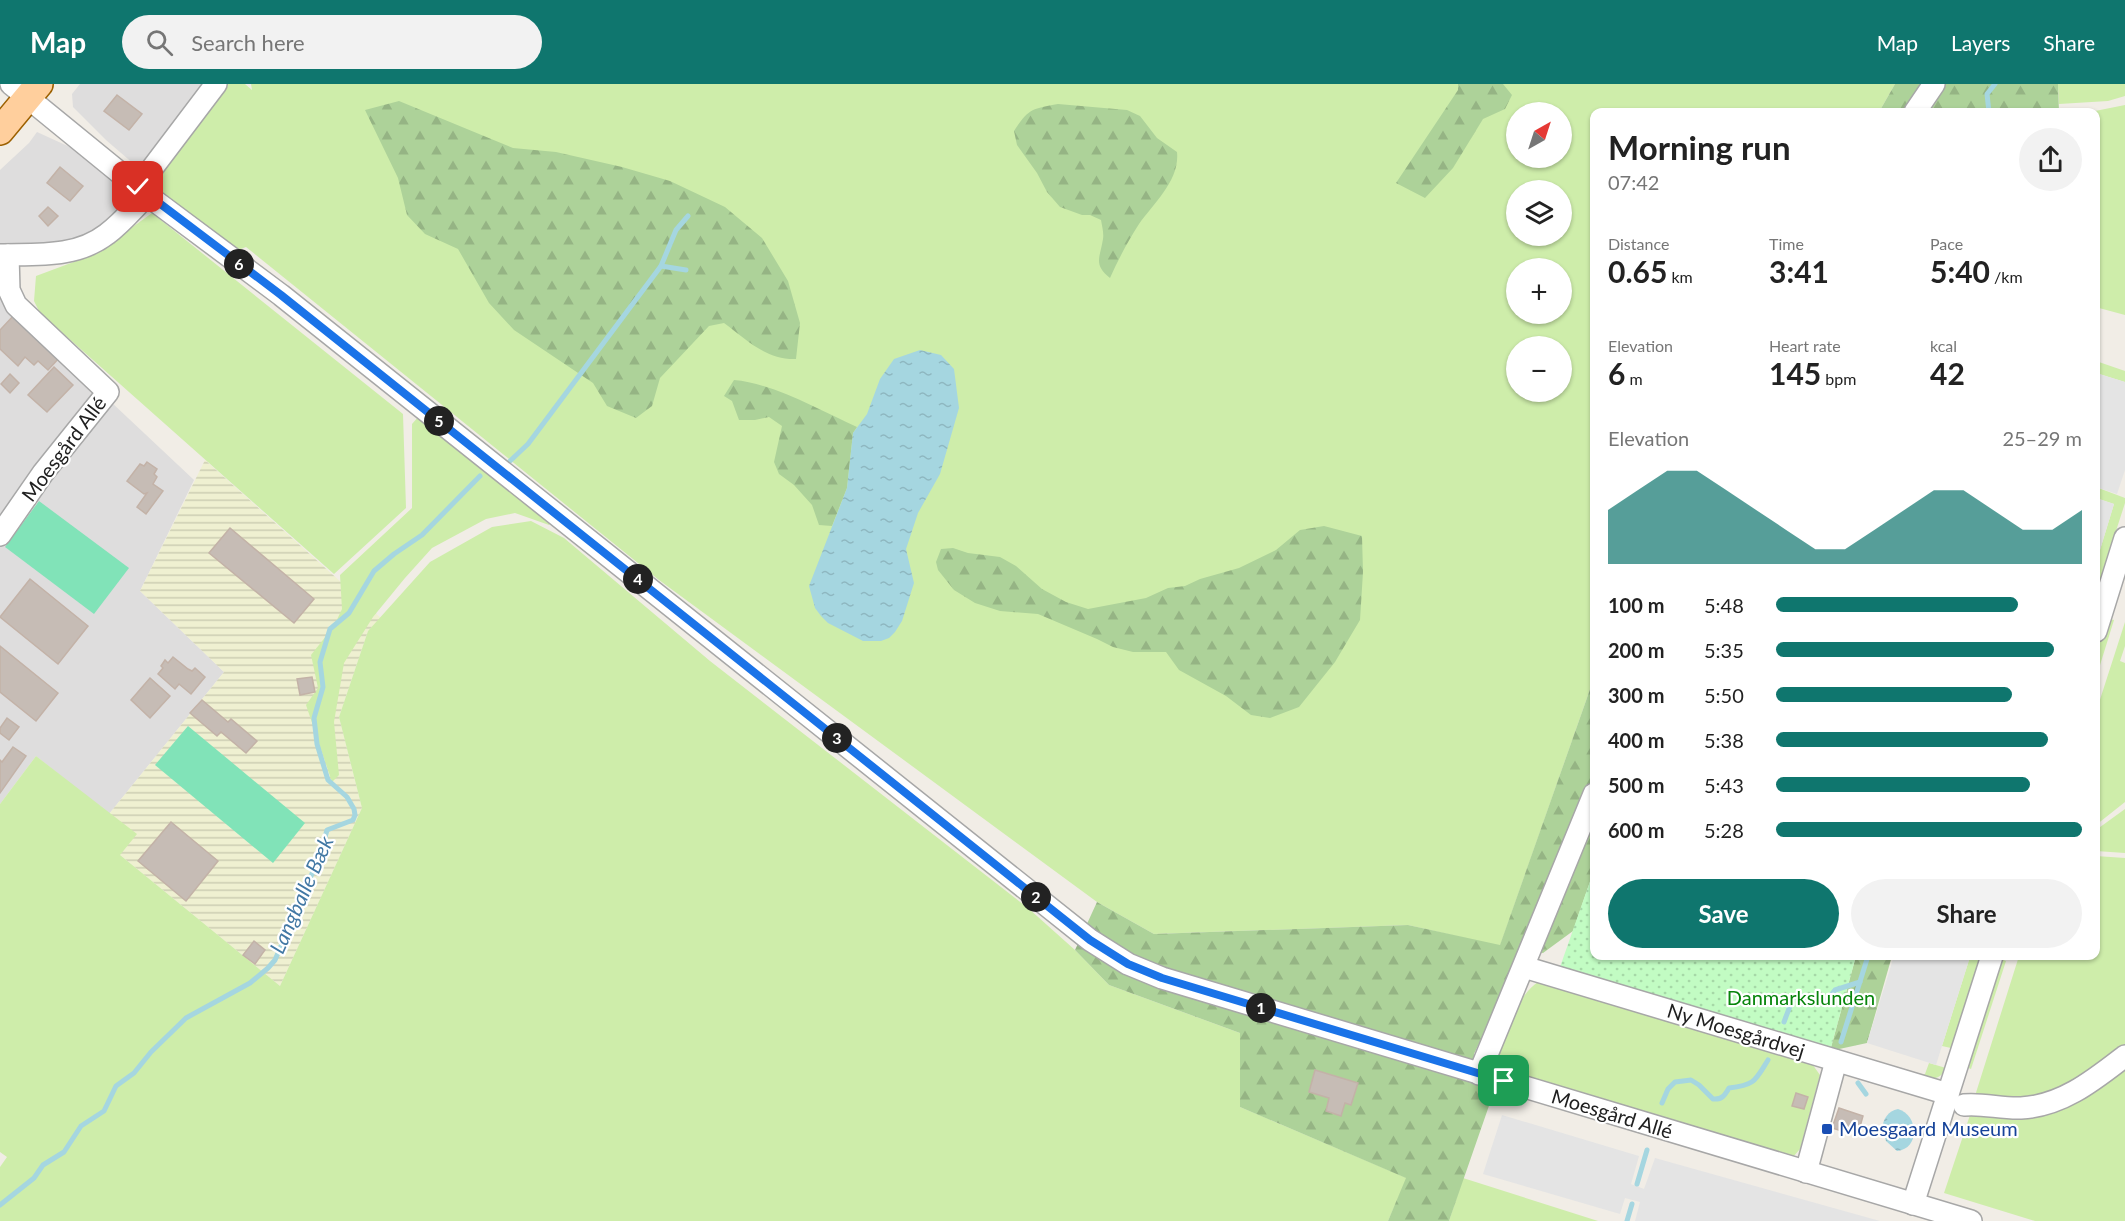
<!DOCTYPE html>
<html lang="en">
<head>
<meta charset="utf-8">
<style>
	body { margin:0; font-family:Lato,sans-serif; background:#f2f2f2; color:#222; height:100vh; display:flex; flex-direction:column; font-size:22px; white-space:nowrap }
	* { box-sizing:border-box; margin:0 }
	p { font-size:20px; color:#767676 }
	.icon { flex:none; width:33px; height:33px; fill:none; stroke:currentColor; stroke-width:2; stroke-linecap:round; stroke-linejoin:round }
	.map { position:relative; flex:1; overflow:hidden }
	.details { position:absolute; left:1590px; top:24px; width:510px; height:852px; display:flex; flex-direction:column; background:#fff; border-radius:12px; box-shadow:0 2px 4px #0004 }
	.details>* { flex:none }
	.needle { width:39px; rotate:39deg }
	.fabs { position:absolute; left:1506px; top:18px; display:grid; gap:12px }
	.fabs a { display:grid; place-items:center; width:66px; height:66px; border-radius:50%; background:#fff; box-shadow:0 2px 4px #0004; font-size:30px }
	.pin { position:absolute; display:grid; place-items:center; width:51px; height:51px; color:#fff; margin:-26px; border-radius:12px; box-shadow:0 3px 9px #0006 }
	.km { position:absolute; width:30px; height:30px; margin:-15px; border-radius:50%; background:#222; color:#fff; font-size:16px; line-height:30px; text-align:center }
	.round { display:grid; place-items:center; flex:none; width:63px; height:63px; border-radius:32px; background:#f2f2f2 }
	.overview { display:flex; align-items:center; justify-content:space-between; height:102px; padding:0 18px }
	h1 { font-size:33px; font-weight:700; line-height:45px }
	.metrics { display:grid; grid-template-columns:repeat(3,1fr); gap:9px; height:102px; padding:6px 18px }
	.metrics div { display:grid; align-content:center }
	.metrics b { font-size:30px; font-weight:700 }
	.metrics small { font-size:16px; font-weight:400 }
	.metrics p { font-size:16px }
	.chart { height:168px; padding:12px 18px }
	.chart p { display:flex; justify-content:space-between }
	.chart svg { width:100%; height:108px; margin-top:6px; fill:#0f766e; opacity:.7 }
	.cta { display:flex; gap:12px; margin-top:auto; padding:12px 18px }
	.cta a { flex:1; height:69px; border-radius:36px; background:#0f766e; color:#fff; font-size:24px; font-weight:700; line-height:69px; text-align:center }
	.cta a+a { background:#f2f2f2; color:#222 }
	ul { padding:0 18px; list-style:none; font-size:20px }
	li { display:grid; grid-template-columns:96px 72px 1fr; align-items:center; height:45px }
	li i { height:15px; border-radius:8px; background:#0f766e }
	header { display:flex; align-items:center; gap:36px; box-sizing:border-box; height:84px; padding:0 30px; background:#0f766e; color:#fff }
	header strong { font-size:28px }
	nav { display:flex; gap:33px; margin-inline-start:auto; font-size:21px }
	.search { width:420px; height:54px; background:#f2f2f2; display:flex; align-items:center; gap:15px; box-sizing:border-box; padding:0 21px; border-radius:33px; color:#767676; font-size:22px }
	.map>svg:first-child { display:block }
	.residential { fill:#dedddd }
	.farmland { fill:url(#farmland-rules) }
	.grass { fill:#ceedaa; fill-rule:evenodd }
	.forest { fill:url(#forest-firs) }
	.park { fill:url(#park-dots) }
	.pitch { fill:#81e3b8 }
	.parking { fill:#e4e4e4 }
	.water { fill:url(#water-ripples) }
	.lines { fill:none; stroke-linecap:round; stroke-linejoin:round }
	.stream { stroke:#a5d6e0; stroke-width:5 }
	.building { fill:#c6bcb5; stroke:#c3b2a7; stroke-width:1.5 }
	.minor-casing { stroke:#a7a7a7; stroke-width:24 }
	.major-casing { stroke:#9c6000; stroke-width:30 }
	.minor { stroke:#fff; stroke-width:21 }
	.major { stroke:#ffcf9d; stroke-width:27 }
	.route-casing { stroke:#fff; stroke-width:12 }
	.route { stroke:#1a73e8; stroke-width:8 }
	.transit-dot { fill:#1a4fb4; stroke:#fff; stroke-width:2 }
	.labels { text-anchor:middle; stroke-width:4.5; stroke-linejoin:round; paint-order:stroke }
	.street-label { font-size:20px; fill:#202020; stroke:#fff }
	.park-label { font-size:20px; fill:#07850b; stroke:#fff }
	.transit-label { font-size:20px; fill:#164399; stroke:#fff; text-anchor:start }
	.water-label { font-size:21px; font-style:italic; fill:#4278a4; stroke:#fff }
</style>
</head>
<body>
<header>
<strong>Map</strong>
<div class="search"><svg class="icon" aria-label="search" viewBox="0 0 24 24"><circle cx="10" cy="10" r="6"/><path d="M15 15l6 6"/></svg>Search here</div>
<nav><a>Map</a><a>Layers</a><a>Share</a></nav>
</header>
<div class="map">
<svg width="2125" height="1137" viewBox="0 0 2125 1137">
	<defs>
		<pattern id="farmland-rules" width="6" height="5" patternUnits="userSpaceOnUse" patternTransform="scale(1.5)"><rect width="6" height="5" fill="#eff0d1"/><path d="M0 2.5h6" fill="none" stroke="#cdceb3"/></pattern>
		<pattern id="forest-firs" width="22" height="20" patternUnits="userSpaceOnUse" patternTransform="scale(1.5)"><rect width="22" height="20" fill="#add299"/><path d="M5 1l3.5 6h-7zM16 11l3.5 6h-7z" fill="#95b484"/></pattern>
		<pattern id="park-dots" width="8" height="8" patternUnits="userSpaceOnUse" patternTransform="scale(1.5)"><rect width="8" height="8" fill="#c2fcc3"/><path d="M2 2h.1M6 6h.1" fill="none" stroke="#a6d8a7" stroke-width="1.8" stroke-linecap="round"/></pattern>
		<pattern id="water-ripples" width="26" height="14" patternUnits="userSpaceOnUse" patternTransform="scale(1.5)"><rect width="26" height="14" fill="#a5d6e0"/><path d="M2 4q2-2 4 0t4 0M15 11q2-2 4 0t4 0" fill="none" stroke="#8eb7c0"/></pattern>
	</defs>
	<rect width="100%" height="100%" fill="#f1ede6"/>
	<g class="residential">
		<path d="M80,0h127l-63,79 -9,2 -29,-25 -33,-33 -1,-13z"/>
		<path d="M37,48l35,16 30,19 20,19 4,11 -3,9 -20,22 -37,20 -65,1 -1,31v-110l29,-27z"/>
		<path d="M0,207l12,18 182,171 -54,111 84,81 -115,142 -73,-58 -36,48z"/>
	</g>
	<path class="farmland" d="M205,376l176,158 -13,13 -29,86 23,91 -82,178 -160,-131 -11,-41 115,-142 -84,-81z"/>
	<g class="grass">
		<path d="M223,0h22l7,6 -1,-6h1644l-16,28h-285v566l-94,268 -92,-21 -254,9 -57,-32 -438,-322 -413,-333 -13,5 -80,-68zM1516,28h46v46h-46zM1516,106h46v46h-46zM1516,184h46v46h-46zM1516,262h46v46h-46z"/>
		<path d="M2058,0h67v12l-17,5 -49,3z"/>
		<path d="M2125,21v210l-26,-7 -3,11v-207h-6z"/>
		<path d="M152,129l251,201 3,94 -72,66 -294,-261 -6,-12 2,-25 59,-22z"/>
		<path d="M2096,277l29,10v11l-29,-9z"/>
		<path d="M419,332l133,105 -3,4 -34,-12 -29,6 -54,29 -27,30 -32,39 -29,46 -10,59 5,53 -7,7 -26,-77 12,-17 -7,-33 23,-29 8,-17 -2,-34 72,-67v-84z"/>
		<path d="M2096,403l29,11v5l-29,90v-30l18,-59 -18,-6z"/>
		<path d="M531,437l33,17 146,123 318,247 47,42 34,35 131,48v74l167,71 -19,43h-1388v-54l7,-10 -7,-5v-348l36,-48 101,78 -17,21 160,131 82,-178 -23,-91 29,-86 62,-69 62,-35z"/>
		<path d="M2110,535l4,1 -18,58c0,-20 0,-44 14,-59z"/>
		<path d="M2125,538v24l-5,15 5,2v139l-29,23v-113z"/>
		<path d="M2125,725v44l-29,-2v-21z"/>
		<path d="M2096,772l29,2v192l-79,47 -72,2 45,-143h77z"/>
		<path d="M1955,872h27l-31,92 -9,-2 27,-86z"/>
		<path d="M2001,875l5,2 -35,108 -5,-2z"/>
		<path d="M1538,898l272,79 10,14 -20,74 -7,8 -281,-83 -8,-5 -5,-9c2,-24 19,-65 39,-78z"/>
		<path d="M2125,978v159h-90l-91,-28 27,-81h57z"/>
		<path d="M1929,979l17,5c-6,12 -13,12 -25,8l4,-2z"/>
		<path d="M1463,1094l135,43h-149z"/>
	</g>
	<g class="forest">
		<path d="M1458,0h45l9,11 -7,14 -22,10 -30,49 -28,30 -29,-15 62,-93z"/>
		<path d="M1895,0h163l1,28h-99l-2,-3 -3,3h-76z"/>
		<path d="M399,17l114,47 43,4 66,15 48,14 55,26 37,31 26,43 12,42 -4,36c-30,1 -49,-19 -72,-36l-15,3 -49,52 -8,28 -16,12 -29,-12 -14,-23 -79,-53 -25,-27 -31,-54 -33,-15 -18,-19 -9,-37 -33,-68z"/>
		<path d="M1058,20l69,6 13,6 17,22 20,14c3,28 -23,51 -38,72 -11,17 -21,36 -29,54 -17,-14 -10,-20 -7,-39 1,-6 -1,-13 -2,-19l-11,-5h-8l-22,-8 -13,-15 -10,-19 -20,-28 -3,-14c15,-23 18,-22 44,-27z"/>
		<path d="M734,296c39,3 87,31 123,47l-4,6 -6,55 -15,38 -13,-1 -7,-20 -18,-20 -15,-11 -5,-12 8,-36 -13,-9 -14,3h-16l-7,-19 -8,-5z"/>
		<path d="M1324,442l38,10 1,36 -3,48 -25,42 -36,45 -29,11 -19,-3 -25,-19 -47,-26 -13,-18h-33l-20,-5 -16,-8 -59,-25 -38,-3 -25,-8 -21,-13 -16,-20 -2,-8 5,-13 12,-1 15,5 32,4 16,9 26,23 24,13 22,7 58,-11 22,-10 17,-2 15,-7 39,-11 37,-18 24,-20z"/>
		<path d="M1594,594v192l-21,61 -30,22 -20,-3 -49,104 17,46 -42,121h-61l18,-43 -166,-71v-74l-131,-48 -34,-35 22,-48 57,32 254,-9 92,20z"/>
		<path d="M1856,872h36l-25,87 -37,8z"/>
	</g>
	<path class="park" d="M1594,786v86h262l-26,95 -270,-84z"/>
	<g class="pitch">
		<path d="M39,417l90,67 -35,46 -89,-67z"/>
		<path d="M188,642l117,97 -32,40 -118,-98z"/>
	</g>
	<g class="parking">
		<path d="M2096,289l29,9v88l-8,24 -21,-7z"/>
		<path d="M2096,414l18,6 -18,59z"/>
		<path d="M1894,872h61l14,4 -33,105 -69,-22z"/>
		<path d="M1502,1031l137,41 -8,28 13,5 11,-31 225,63h-245l5,-19 -15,-4 -5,16 -137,-40z"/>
	</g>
	<g class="water">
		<path d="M920,266l21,5 13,14 5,39 -19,66 -22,39 -12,36 8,34 -12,38 -7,11 -6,6 -8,3h-18l-35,-18 -7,-7 -6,-8 -6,-22 38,-98 6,-55 14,-19 13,-35 14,-20z"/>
		<path d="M1898,1025c21,6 22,40 -1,42l-11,-10 -4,-12c1,-10 6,-18 16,-20z"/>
	</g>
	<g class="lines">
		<g class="stream">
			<path d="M1989,28l-2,-18 8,-10"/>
			<path d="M661,182l25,4"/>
			<path d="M510,377l18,-17 133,-178 15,-36 12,-14"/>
			<path d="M1784,938l9,-24 7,-3 20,7 6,-1 9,-11 25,-8"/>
			<path d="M1841,958l27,-86"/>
			<path d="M1858,999l8,11"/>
			<path d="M1662,1019l6,-14 7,-7 16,-2 8,5 14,14c9,1 12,-4 16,-11 26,-3 26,-7 39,-28"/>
			<path d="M1637,1100l10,-34"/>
			<path d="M0,1121l34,-27 9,-13 21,-13 17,-26 23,-15 12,-25 18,-13 17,-21 35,-34 64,-35 18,-15 7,-8 45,-105 7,-25 26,-10 2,-5 -1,-6 -7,-12 -19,-17 -11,-36 -3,-26 9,-31 -3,-25 10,-33 19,-16 25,-42 20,-17 28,-19 58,-59"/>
			<path d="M1627,1137l5,-17"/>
		</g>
	</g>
	<g class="building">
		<path d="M117,11l25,19 -13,16 -25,-19z"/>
		<path d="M60,83l23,19 -13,15 -23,-18z"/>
		<path d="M48,123l10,9 -10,10 -9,-10z"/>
		<path d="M14,231l46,42 -12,13 -10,-9 -4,4 -9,-8 -7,9 -18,-17v-19z"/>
		<path d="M54,283l19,18 -26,27 -19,-17z"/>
		<path d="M10,290l9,9 -9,10 -9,-9z"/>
		<path d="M147,378l10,7 -3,5 3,3 -4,7 10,7 -17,23 -9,-7 10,-14 -3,1 -17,-13 13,-17 4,2z"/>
		<path d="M230,444l84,71 -20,24 -85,-70z"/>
		<path d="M30,495l58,47 -30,38 -58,-47z"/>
		<path d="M0,562l58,47 -22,28 -36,-29z"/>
		<path d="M173,573l15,12 4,2 3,-3 10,9 -14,17 -12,-10 -4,5 -17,-15 5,-6 -2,-2 4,-6 3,3z"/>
		<path d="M312,593l3,15 -15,3 -3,-16z"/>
		<path d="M150,594l20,18 -20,22 -19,-18z"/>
		<path d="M202,616l26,22 3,-3 26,22 -11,12 -25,-21 -4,4 -27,-23z"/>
		<path d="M7,634l12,9 -10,13 -9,-7v-5z"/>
		<path d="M13,663l13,9 -26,37v-33l2,2z"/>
		<path d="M171,738l47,39 -32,40 -48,-40z"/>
		<path d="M254,857l11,9 -10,14 -12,-9z"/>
		<path d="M1315,986l43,13 -7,22 -6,-2 -4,13 -15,-5 3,-13 -20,-6z"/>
		<path d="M1796,1009l12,4 -4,12 -12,-3z"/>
		<path d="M1839,1024l24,8 -4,14 -9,-2 -1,5 -17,-5z"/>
	</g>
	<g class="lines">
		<defs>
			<g id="minor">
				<path d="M11,0l136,111 134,100 809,645 38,24 34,14 809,243"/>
				<path d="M1915,28l19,-28"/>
				<path d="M138,103l78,-103"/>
				<path d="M0,171c37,-1 76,3 107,-21 15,-11 27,-26 40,-39"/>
				<path d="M0,451l43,-62 65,-81 -92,-87 -7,-15 -1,-35"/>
				<path d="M2096,547l29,-93"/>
				<path d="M1524,883l424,127"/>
				<path d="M1479,990l115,-280"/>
				<path d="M1964,1021c19,-2 38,4 57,3 41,-2 73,-28 104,-52"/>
				<path d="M1806,1088l30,-111"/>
				<path d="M1913,1120l79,-248"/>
			</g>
			<path id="major" d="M0,47l39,-47"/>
		</defs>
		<use href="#minor" class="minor-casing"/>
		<use href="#major" class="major-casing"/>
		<use href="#minor" class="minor"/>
		<use href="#major" class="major"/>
	</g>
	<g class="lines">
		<defs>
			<path id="route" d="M138,103l143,108 809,645 38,24 34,14 342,103"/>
		</defs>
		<use href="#route" class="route-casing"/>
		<use href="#route" class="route"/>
	</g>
	<rect class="transit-dot" x="1821" y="1039" width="12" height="12" rx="3"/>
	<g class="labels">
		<g class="street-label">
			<text transform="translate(64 365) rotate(-53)" y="7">Moesgård Allé</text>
			<text transform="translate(1736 947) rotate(17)" y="7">Ny Moesgårdvej</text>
			<text transform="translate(1612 1030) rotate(17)" y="7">Moesgård Allé</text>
		</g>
		<g class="park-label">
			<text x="1801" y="921">Danmarkslunden</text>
		</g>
		<g class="transit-label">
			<text x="1839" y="1052">Moesgaard Museum</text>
		</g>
		<g class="water-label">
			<text transform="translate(302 811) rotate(-66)" y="7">Langballe Bæk</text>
		</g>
	</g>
</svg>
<div class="fabs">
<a><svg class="needle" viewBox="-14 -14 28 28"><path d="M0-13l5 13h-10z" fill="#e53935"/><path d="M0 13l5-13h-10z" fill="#767676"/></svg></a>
<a><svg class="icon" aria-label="layers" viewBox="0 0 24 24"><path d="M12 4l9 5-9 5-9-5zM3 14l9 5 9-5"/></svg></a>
<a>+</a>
<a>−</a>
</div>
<div class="pin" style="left:1504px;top:997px;background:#1e9e55"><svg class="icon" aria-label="arrive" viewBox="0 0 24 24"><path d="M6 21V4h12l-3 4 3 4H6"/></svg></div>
<div class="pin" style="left:138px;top:103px;background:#d93025"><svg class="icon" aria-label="check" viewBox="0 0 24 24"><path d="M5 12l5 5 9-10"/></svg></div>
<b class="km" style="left:1261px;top:924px">1</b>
<b class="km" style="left:1036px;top:813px">2</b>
<b class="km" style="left:837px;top:654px">3</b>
<b class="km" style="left:638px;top:495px">4</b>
<b class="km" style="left:439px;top:337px">5</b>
<b class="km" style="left:239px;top:180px">6</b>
<section class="details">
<div class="overview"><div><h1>Morning run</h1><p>07:42</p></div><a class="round"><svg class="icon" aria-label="share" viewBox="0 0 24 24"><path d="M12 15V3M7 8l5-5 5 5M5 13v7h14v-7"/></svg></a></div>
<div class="metrics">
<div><p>Distance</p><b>0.65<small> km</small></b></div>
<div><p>Time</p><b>3:41</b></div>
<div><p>Pace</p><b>5:40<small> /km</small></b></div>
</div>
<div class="metrics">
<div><p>Elevation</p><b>6<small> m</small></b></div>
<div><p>Heart rate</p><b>145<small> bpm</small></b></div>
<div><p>kcal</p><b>42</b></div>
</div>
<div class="chart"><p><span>Elevation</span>25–29 m</p>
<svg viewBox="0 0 160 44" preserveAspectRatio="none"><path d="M0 44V22L10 14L20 6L30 6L40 14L50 22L60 30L70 38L80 38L90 30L100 22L110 14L120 14L130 22L140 30L150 30L160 22V44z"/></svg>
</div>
<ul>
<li><b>100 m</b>5:48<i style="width:79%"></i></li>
<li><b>200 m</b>5:35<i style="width:91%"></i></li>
<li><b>300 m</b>5:50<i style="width:77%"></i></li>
<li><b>400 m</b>5:38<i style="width:89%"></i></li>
<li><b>500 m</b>5:43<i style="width:83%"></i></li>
<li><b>600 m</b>5:28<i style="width:100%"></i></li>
</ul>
<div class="cta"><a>Save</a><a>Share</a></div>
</section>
</div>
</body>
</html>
